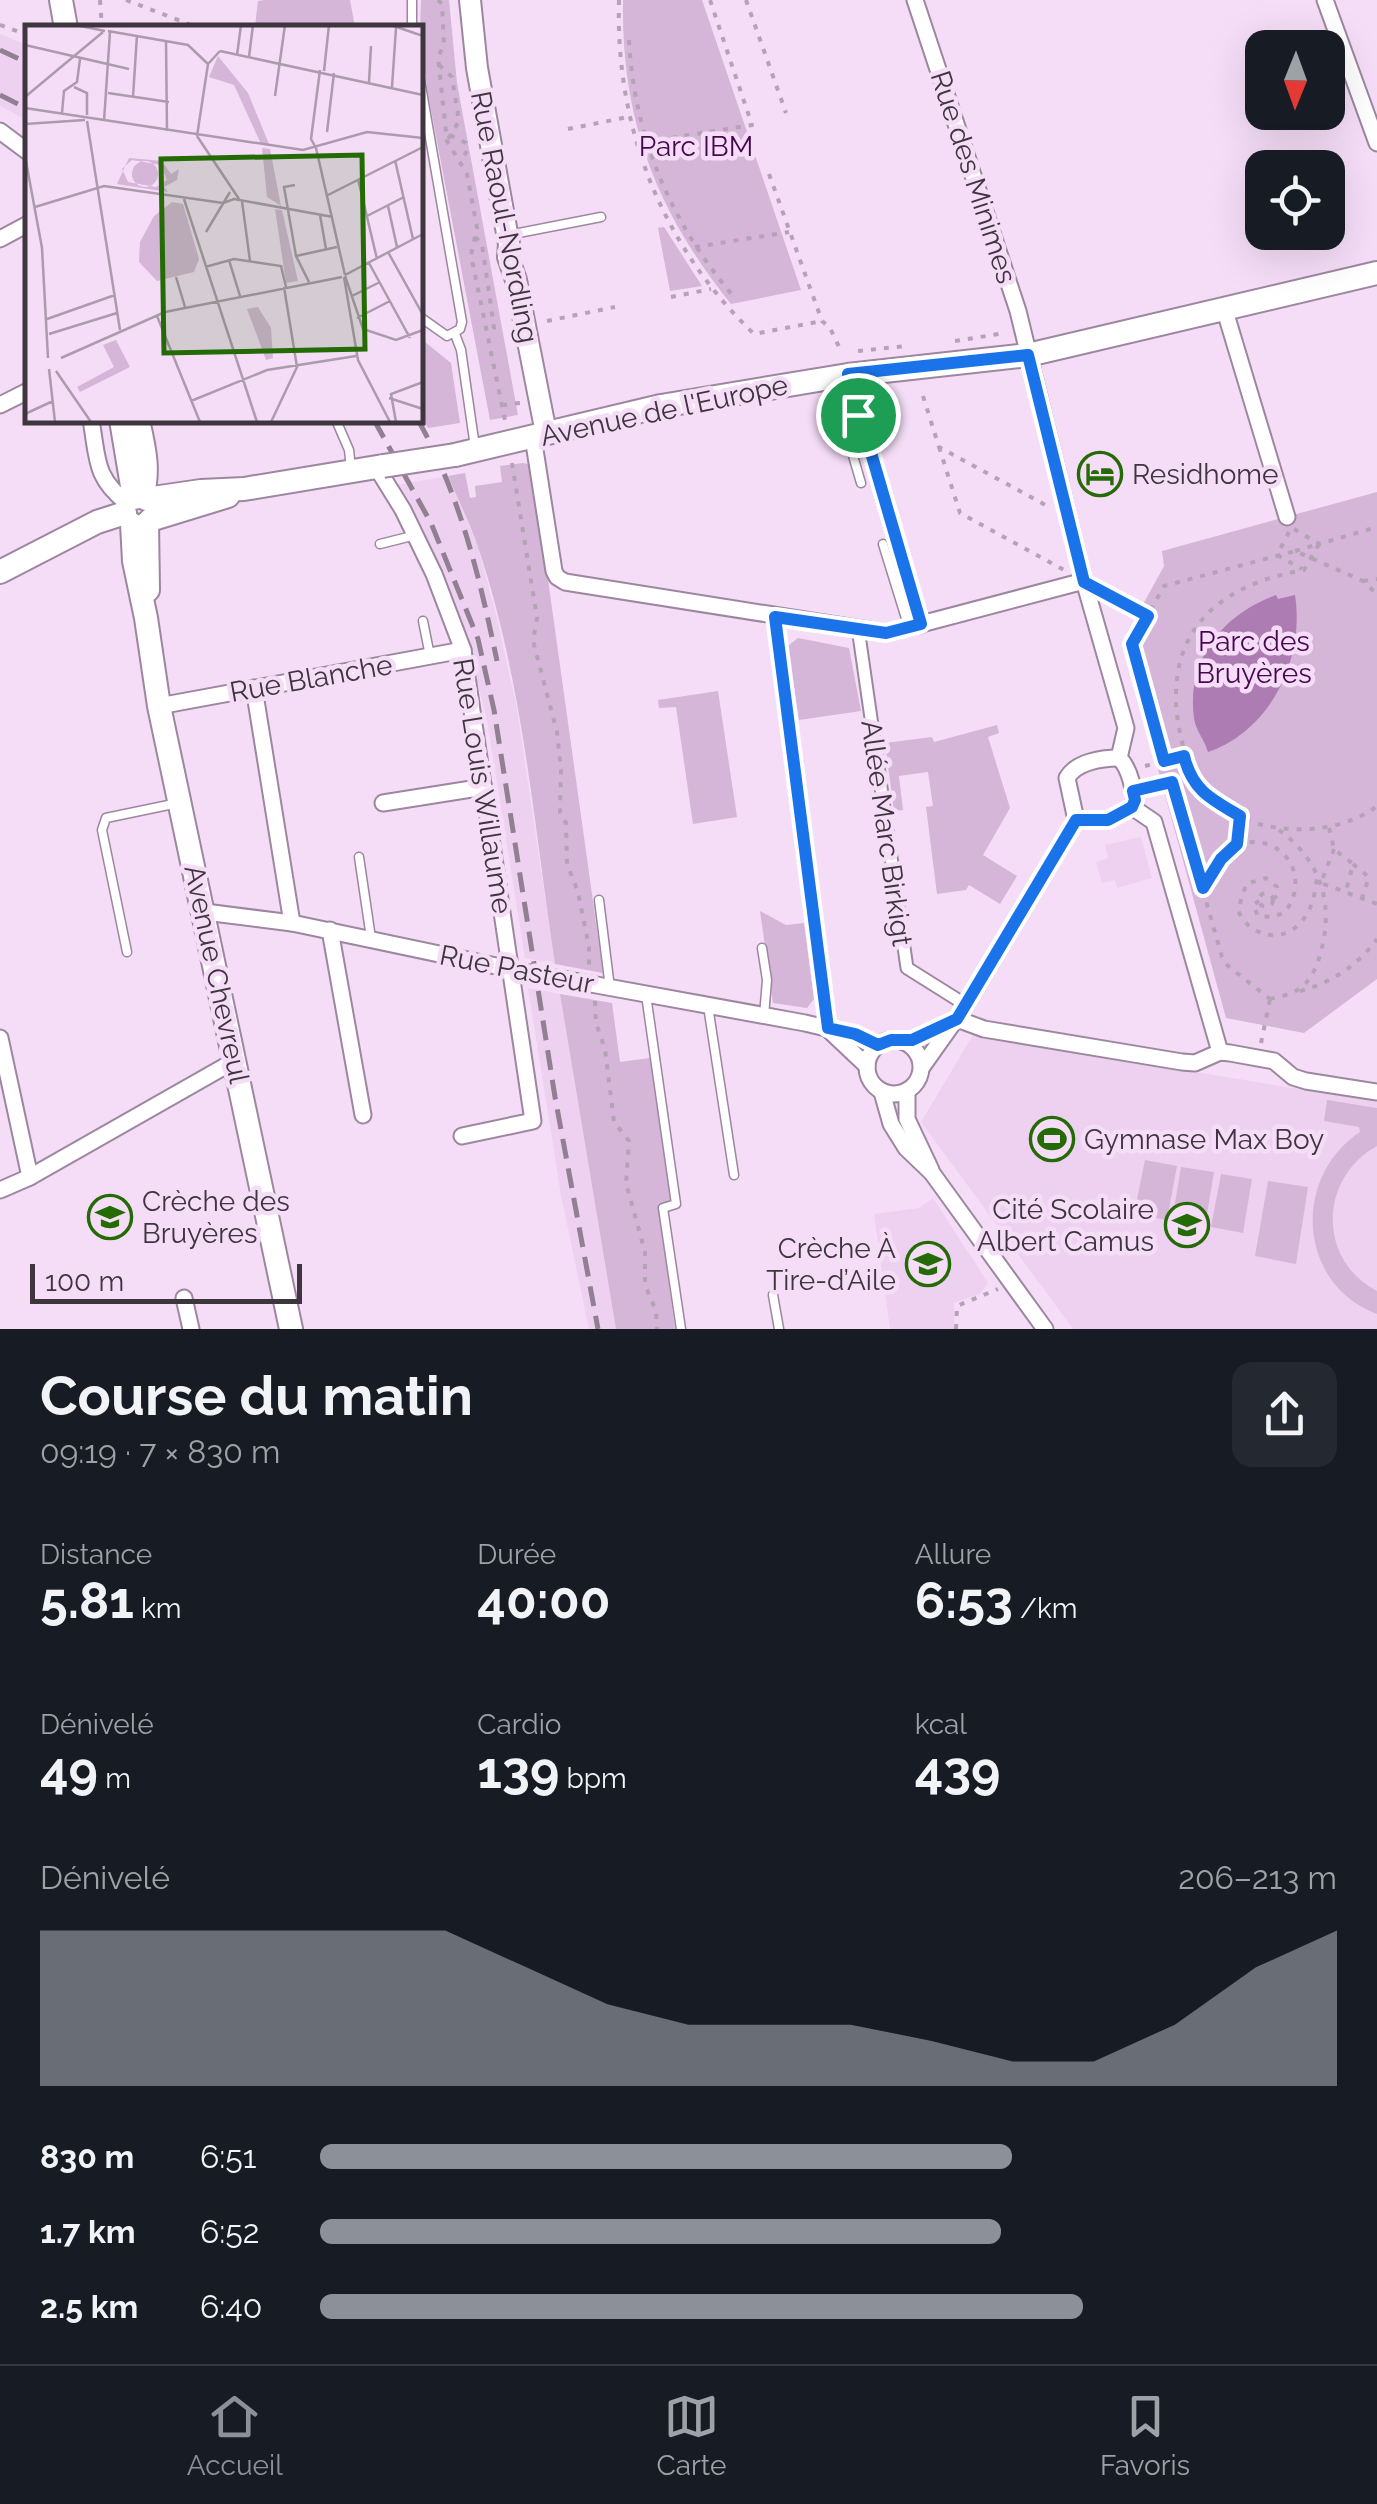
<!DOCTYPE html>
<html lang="fr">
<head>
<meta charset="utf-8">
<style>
	body { margin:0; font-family:Raleway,sans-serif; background:#242831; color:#f1f3f6; height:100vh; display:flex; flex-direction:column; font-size:38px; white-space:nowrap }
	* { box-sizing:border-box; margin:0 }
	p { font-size:32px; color:#9ea1a6 }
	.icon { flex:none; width:55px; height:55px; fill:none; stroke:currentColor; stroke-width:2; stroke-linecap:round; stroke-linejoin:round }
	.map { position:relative; height:1329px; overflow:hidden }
	.sheet { display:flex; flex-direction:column; background:#171b24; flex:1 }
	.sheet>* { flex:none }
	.needle { width:65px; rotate:181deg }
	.fabs { position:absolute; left:1245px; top:30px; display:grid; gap:20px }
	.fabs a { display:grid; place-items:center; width:100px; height:100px; border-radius:20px; background:#171b24; box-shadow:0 10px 40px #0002; font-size:50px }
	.scale { position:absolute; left:30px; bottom:25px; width:272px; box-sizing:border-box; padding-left:10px; border:5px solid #3e353f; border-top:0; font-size:28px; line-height:35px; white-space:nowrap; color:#3e353f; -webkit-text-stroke:8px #f5ddf7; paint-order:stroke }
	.pin { position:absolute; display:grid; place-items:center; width:85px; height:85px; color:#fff; margin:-42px; border:5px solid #fff; border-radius:50%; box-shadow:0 2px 10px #0007 }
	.round { display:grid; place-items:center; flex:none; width:105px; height:105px; border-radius:20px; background:#242831 }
	.summary { display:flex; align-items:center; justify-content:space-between; height:170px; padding:0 40px }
	h1 { font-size:55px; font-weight:700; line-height:75px }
	.figures { display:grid; grid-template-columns:repeat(3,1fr); gap:15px; height:170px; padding:10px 40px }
	.figures div { display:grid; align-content:center }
	.figures b { font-size:50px; font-weight:700 }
	.figures small { font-size:28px; font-weight:400 }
	.figures p { font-size:28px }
	.chart { height:280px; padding:20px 40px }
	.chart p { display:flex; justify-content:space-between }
	.chart svg { width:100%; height:180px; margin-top:10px; fill:#8c9099; opacity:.7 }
	ul { padding:0 40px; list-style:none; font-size:32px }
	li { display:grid; grid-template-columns:160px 120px 1fr; align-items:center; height:75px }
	li i { height:25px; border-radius:12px; background:#8c9099 }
	.menu { display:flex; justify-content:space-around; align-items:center; height:140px; border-top:2px solid #363941; background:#171b24; font-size:28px; color:#9ea1a6 }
	.menu a { display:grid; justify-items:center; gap:5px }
	.menu .on { color:#8c9099 }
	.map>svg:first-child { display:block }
	.built { fill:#eed1f1 }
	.green { fill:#d5b5d8 }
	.water { fill:#ad7cb3 }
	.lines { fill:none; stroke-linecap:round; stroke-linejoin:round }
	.service-casing { stroke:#9d869f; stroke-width:11 }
	.pedestrian-casing { stroke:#9d869f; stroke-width:15 }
	.minor-casing { stroke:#9d869f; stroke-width:19 }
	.tertiary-casing { stroke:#9d869f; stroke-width:24 }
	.secondary-casing { stroke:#9d869f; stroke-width:26 }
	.path { stroke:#b5a2b7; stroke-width:4; stroke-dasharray:5 8; stroke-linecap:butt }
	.service { stroke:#fff; stroke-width:8 }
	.pedestrian { stroke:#fff; stroke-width:11 }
	.minor { stroke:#fff; stroke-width:15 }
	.tertiary { stroke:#fff; stroke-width:20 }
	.secondary { stroke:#fff; stroke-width:22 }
	.rail { stroke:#908091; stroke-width:5; stroke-dasharray:20 10; stroke-linecap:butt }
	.minor-bridge-casing { stroke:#9d869f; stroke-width:19; stroke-linecap:butt }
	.secondary-bridge-casing { stroke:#9d869f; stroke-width:26; stroke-linecap:butt }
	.minor-bridge { stroke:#fff; stroke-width:15 }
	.secondary-bridge { stroke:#fff; stroke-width:22 }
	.route-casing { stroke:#fff; stroke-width:20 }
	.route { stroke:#1a73e8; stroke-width:12 }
	.labels { text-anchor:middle; stroke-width:9; stroke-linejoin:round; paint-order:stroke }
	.park-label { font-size:28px; fill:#47074f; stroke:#f5ddf7 }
	.street-label { font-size:28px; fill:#3e353f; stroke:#f5ddf7 }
	.poi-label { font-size:28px; fill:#3e353f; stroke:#f5ddf7; text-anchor:start }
	.inset-road { fill:none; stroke:#ac9aad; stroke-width:2.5 }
	.view { fill:#246b06; fill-opacity:0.15; stroke:#246b06; stroke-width:5 }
	.inset-edge { fill:none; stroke:#3e353f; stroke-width:5 }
</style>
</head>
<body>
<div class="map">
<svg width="1377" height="1329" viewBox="0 0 1377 1329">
	<rect width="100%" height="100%" fill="#f5ddf7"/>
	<g class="built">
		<path d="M0,34l27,11v75l-27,-14z"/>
		<path d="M448,476l30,71 19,71 20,91 38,255 -30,-6 -38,-237 -18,-73 -46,-117 -27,-46z"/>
		<path d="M1141,837l11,41 -35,10 -2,-8 -13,3 -6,-21 12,-4 -3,-13z"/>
		<path d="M528,988l32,6 56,335h-27l-28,-134z"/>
		<path d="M973,1035l404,67v227h-304l-152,-207z"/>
		<path d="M933,1198l55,85 -8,11 -26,9v26h-64l-16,-115 45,-6z"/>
	</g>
	<g class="green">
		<path d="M264,0h86l5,27h-100l3,-26z"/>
		<path d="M421,0h28l8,83 61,332 -28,5 -63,-331 -7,-59z"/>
		<path d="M623,0h79l99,290 -70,14c-75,-93 -110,-184 -108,-304z"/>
		<path d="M664,227l38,59 -32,5 -12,-63z"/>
		<path d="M420,338l31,25 9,60 -32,5 -8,-15z"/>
		<path d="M523,463l9,2 71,508 -48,-9c-21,-138 -32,-284 -77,-417 -8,-24 -20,-47 -30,-71l17,-3 5,25 6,-1 -1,-11 27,-4 -2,-16z"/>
		<path d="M1377,492v487l-73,54 -78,-15 -103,-377 41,-75 -2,-15z"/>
		<path d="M798,638l51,10 12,63 -62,9 -11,-74z"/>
		<path d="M718,691l19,126 -44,7 -17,-117 -17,1 -1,-8z"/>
		<path d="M997,725l2,8 -11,4 22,71 -27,47 34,21 -17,28 -31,-19 -3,5 -29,4 -11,-87 7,-1 -5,-34 -29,4 4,34 -9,1 -9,-68 47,-6 2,5z"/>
		<path d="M760,911l26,14 18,-2 10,76 -7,9 -34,-5z"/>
		<path d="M560,994l52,9 8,59 30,-4 21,143 -13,3 17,125h-59z"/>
		<path d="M1327,1100l50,8v38c-58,32 -60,114 0,145v23c-80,-30 -85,-137 -17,-182l-1,-5 -35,-6z"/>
		<path d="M1145,1160l32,6 -10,54 -33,-6z"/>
		<path d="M1181,1167l33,5 -9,54 -33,-5z"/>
		<path d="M1221,1174l31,5 -9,54 -32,-6z"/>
		<path d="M1268,1181l40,6 -12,77 -41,-8z"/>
	</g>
	<path class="water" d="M1276,595l2,4 17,-4c10,64 -24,135 -87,157 -5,-16 -11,-18 -14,-34 -8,-60 29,-103 82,-123z"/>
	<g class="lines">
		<defs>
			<g id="service">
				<path d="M412,28v-28"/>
				<path d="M420,80l42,242 -2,7 -13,7 -27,-19"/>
				<path d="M508,235l93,-18"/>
				<path d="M455,334l6,16 14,97"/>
				<path d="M858,415l-11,20 14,48"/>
				<path d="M336,420l13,30 2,18"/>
				<path d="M380,544l36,-9"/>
				<path d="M883,544l26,84"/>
				<path d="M423,621l7,35"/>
				<path d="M359,857l12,81"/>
				<path d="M599,900l11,88"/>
				<path d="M762,948l5,32 -3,36"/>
				<path d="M127,952l-25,-122 4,-12 72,-15"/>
				<path d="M646,995l30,209 -13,4 18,121"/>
				<path d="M708,1006l26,169"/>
				<path d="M773,1295l6,34"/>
			</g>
			<path id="pedestrian" d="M858,628l49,340 59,37"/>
			<g id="minor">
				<path d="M915,0l103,311 66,270 42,147 -7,30"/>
				<path d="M1325,0l52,143"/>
				<path d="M0,131l28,21"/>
				<path d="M0,239l28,-15"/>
				<path d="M1225,311l62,206"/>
				<path d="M848,375l73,250"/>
				<path d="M0,405l28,-14"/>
				<path d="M91,420c7,39 3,57 36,83"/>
				<path d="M533,437l21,134 3,6 8,5 322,51 197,-52"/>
				<path d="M377,468l26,42 31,64 29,76 70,471 -71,15"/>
				<path d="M775,617l53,412"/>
				<path d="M254,688l38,235"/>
				<path d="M159,706l304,-56"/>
				<path d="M1119,758c10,9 18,36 13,49"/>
				<path d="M383,803l101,-16"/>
				<path d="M1132,807l22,15 66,230"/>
				<path d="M1076,820l-9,-42c9,-16 34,-20 52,-20"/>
				<path d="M1076,820h32l24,-13"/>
				<path d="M205,912l87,11 223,47"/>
				<path d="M330,930l33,185"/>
				<path d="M580,982l225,41 50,12 24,10"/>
				<path d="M957,1019l27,10 198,33 13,1 25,-11 10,1 44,8 19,16 13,4 71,11"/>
				<path d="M830,1031l37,35"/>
				<path d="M0,1038l30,139"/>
				<circle cx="894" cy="1067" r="27"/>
				<path d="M904,1042l29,-9 20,-12"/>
				<path d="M922,1067l44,-62 110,-185"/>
				<path d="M907,1091v28l24,51"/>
				<path d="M882,1092l9,32 15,24 26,25 113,156"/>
				<path d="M0,1190l30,-13 206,-117"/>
				<path d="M184,1298l7,31"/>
			</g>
			<path id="tertiary" d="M470,0l7,68 32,176 -1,13 8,23 30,153"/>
			<g id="secondary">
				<path d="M61,0l5,28"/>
				<path d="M121,420l13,78"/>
				<path d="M138,420c6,27 12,50 4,77"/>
				<path d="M455,455l206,-49 187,-31 180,-20 349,-82"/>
				<path d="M146,499l55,-8 43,-2 139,-23"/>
				<path d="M150,520l78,-24"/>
				<path d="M147,523l1,67"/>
				<path d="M132,524l2,37 12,57 13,88 132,623"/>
				<path d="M0,572l97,-50 28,-9"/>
			</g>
		</defs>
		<use href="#service" class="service-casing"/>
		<use href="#pedestrian" class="pedestrian-casing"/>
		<use href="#minor" class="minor-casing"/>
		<use href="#tertiary" class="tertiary-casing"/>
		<use href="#secondary" class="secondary-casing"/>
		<g class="path">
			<path d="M100,0l2,28"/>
			<path d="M126,0l73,28"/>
			<path d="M438,0l4,4 2,41 -6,12 9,84 20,33 10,54 -6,27 35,170"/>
			<path d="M619,0c-4,128 43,246 135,334l68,-13"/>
			<path d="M746,0l40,113"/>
			<path d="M0,25l28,10"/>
			<path d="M629,40c5,97 42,183 105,257"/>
			<path d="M439,65l13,12 7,44 -12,20"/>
			<path d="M568,129l60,-12"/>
			<path d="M450,135l16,8 1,8 -7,11"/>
			<path d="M646,142l106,-17 -42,-125"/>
			<path d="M769,174l53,147 8,7 12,25"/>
			<path d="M475,237l7,7 12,84 -6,7"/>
			<path d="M695,247l94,-15"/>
			<path d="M671,297l40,-8"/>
			<path d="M547,321l68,-14"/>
			<path d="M955,341l50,-8"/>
			<path d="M858,351l48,-5"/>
			<path d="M923,396l16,51 112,61"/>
			<path d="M502,405l18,-2"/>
			<path d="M939,447l21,66 104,57"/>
			<path d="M512,463l25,155 -4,23 24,91 4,38 -1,42 6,11 1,41 11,28 11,55v20"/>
			<path d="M1294,529l25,15 58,-17"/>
			<path d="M1289,532l-12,23 25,14"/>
			<path d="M1295,551l24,-7"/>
			<path d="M1363,581l14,-2"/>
			<path d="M1104,592l44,24"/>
			<path d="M1185,757c17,75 136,92 192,49"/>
			<path d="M1145,766l40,-10c-4,-20 -10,-41 -9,-62 1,-78 59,-112 128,-124l15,-26"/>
			<path d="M1189,777l-17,5 50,175 6,9 42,33"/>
			<path d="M1147,788l25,-6 -40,-138 32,-58 131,-35 68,30 14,13"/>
			<path d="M1329,828l5,21 19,15 -7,27"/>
			<path d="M1237,845c44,-15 76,31 48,67l-12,5 -15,-1 -5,-11 6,-4"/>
			<path d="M1334,849l-13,34 56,21"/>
			<path d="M1353,864l16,13 -7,21"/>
			<path d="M1205,885l16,-26 16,-14 2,-29"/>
			<circle cx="1266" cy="900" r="7"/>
			<path d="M1273,899l4,-3v-9l-11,-9 -20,6 -8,26c10,26 44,35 63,12 11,-12 14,-28 16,-44"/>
			<path d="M1300,991c33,-9 57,-25 77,-52"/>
			<path d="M1270,999c7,-2 16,-3 23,-7 15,-6 23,-22 27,-37 15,-51 1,-94 -41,-125"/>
			<path d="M595,1001l1,22 9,26 9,73 15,19 -3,42 19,69v33l11,26 1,18"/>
			<path d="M1261,1043l9,-44"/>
			<path d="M956,1329l1,-23 41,-17"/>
		</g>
		<use href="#service" class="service"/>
		<use href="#pedestrian" class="pedestrian"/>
		<use href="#minor" class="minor"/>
		<use href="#tertiary" class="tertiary"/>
		<use href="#secondary" class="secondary"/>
		<g class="rail">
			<path d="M0,50l28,13"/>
			<path d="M0,95l28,14"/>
			<path d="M374,420l57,103 47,116 16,71 61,387 43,232"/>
			<path d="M418,420c42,74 62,159 79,241"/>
		</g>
		<defs>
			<path id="minor-bridge" d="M519,971l61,11"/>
			<path id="secondary-bridge" d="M383,466l72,-11"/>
		</defs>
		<use href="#minor-bridge" class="minor-bridge-casing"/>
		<use href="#secondary-bridge" class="secondary-bridge-casing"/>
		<use href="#minor-bridge" class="minor-bridge"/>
		<use href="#secondary-bridge" class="secondary-bridge"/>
	</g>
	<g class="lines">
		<defs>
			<path id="route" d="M1028,355l56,227 64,34 -16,28 32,117 20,-5c8,34 27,43 56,60l-3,28 -16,15 -18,29 -31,-106 -39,9 2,9 -3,7 -24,13h-32l-119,199 -45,21h-21l-13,5 -23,-11 -27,-6 -53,-411 111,16 35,-9 -73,-250z"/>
		</defs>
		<use href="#route" class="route-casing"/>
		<use href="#route" class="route"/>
	</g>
	<defs>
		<symbol id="hotel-ring" viewBox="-11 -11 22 22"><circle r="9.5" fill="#f5ddf7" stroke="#246b06" stroke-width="1.5"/><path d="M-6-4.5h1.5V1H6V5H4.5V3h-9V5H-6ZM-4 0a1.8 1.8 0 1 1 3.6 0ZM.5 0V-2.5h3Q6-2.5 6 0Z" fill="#246b06"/></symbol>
		<symbol id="stadium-ring" viewBox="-11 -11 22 22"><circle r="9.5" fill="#f5ddf7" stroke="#246b06" stroke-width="1.5"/><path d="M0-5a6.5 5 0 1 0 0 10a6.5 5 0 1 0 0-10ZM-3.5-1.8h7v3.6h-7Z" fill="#246b06"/></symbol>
		<symbol id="school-ring" viewBox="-11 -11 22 22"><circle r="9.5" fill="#f5ddf7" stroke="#246b06" stroke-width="1.5"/><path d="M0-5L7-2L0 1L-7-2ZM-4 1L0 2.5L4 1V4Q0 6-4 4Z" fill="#246b06"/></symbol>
	</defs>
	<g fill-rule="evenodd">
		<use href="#hotel-ring" x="1075" y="449" width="50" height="50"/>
		<use href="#stadium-ring" x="1027" y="1114" width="50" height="50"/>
		<use href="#school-ring" x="85" y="1192" width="50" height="50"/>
		<use href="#school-ring" x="1162" y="1200" width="50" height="50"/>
		<use href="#school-ring" x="903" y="1239" width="50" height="50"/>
	</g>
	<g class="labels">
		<g class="park-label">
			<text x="696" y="156">Parc IBM</text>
			<text x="1254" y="651">Parc des<tspan x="1254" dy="32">Bruyères</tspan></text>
		</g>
		<g class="street-label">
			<text transform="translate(974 177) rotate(72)" y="10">Rue des Minimes</text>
			<text transform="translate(505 217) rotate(79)" y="10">Rue Raoul-Nordling</text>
			<text transform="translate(664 410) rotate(-12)" y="10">Avenue de l'Europe</text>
			<text transform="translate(311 678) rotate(-10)" y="10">Rue Blanche</text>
			<text transform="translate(483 786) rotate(81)" y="10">Rue Louis Willaume</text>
			<text transform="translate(887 833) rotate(82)" y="10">Allée Marc Birkigt</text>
			<text transform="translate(517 969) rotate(11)" y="10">Rue Pasteur</text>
			<text transform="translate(217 974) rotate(78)" y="10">Avenue Chevreul</text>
		</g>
		<g class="poi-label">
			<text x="1132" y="484">Residhome</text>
			<text x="1084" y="1149">Gymnase Max Boy</text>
			<text x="142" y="1211">Crèche des<tspan x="142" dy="32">Bruyères</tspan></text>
			<text x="1154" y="1219" text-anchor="end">Cité Scolaire<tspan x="1154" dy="32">Albert Camus</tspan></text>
			<text x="896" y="1258" text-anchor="end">Crèche À<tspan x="896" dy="32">Tire-d’Aile</tspan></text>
		</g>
	</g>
	<g transform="translate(25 25)">
		<rect width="398" height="398" fill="#f5ddf7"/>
		<path d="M193,31l30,37 21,51h-8l-27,-59 -25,-8zM237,123l8,1 11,57 -14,-9zM104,133l33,3 9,13 8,-5 -2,11 -13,7 4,5 -51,-8zM107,135l29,5 6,15 -11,7 -28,-5 -6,-13zM107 149a13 13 0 1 1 26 0a13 13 0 1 1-26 0ZM147,177l11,2 16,55 -5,13 -37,9 -18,-19 1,-20 14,-26zM250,184l7,1 16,71 -12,2zM233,282l13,21 2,30 -7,2 -19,-51zM91,315l14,27 -50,25 -3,-5 37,-20 -11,-22z" fill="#d5b5d8" fill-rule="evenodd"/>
		<path class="inset-road" d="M50,0l30,6M366,0l32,11M83,6l80,14 20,19M141,16l1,90M0,20l104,24M195,26l203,44M212,30l4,-30M224,32l4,-32M299,46l5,-46M344,57l2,-36M49,62l13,6v22M367,62l4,-59M83,68l61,9M250,71l10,-71M0,72l78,-65M108,72l4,-62M0,83l278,42 64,-18 56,6M37,88l2,-22 13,-9 3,-23M62,96l33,209M79,96l6,-89M0,99l60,-4M302,107l7,-59M172,111l11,-72 12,-13M172,111l42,63M291,123l-5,-9 9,-69M291,123l29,127M0,131l17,92 6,110M370,135l18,79M333,154l19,80M270,160l-11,2 12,69 13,26M303,170l95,-48M159,174l73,223M217,176l8,60M198,178l11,-4 99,18M363,181l9,41M10,182l69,-21 119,17M295,190l6,34M342,191l37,-19M181,207l24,-40M363,227l35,63M271,231l41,-9M204,235l11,36M344,238l41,75M180,242l29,-8 47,7 5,21M320,250l78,-41M320,251l18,53 33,11 27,-10M151,252l9,30M319,252l14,83 32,62M327,271l28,-14M132,291l43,106M332,293l33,-17M22,294l68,-24M24,309l68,-21M36,333l104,-46 177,-35M24,344l6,53M31,346l35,51M364,373l34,11M166,376l76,-31 89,-14M0,389l28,-13M246,397l26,-55 -13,-80M371,397l-5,-28 32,-12"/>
		<path class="view" d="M337,130l3,194 -201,4 -3,-194z"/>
		<rect width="398" height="398" class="inset-edge"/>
	</g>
</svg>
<div class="fabs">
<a><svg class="needle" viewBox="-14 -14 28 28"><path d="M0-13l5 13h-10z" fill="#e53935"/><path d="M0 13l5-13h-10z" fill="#9ea1a6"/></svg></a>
<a><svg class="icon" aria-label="locate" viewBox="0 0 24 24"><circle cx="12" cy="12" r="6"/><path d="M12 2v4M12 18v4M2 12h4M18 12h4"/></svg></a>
</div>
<div class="scale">100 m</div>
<div class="pin" style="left:858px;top:415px;background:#1e9e55"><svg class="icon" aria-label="arrive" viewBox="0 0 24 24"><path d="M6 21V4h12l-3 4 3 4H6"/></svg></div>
</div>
<section class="sheet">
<div class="summary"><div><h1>Course du matin</h1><p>09:19 · 7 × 830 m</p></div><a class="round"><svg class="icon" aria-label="share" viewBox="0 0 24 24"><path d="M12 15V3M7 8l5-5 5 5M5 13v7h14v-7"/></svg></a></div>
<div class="figures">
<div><p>Distance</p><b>5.81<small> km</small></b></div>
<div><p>Durée</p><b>40:00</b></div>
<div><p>Allure</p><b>6:53<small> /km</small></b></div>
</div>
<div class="figures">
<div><p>Dénivelé</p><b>49<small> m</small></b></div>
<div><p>Cardio</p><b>139<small> bpm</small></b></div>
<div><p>kcal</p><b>439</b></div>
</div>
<div class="chart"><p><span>Dénivelé</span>206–213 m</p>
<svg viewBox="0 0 160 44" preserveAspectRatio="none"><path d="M0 44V6L10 6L20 6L30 6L40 6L50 6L60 15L70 24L80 29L90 29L100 29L110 33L120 38L130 38L140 29L150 15L160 6V44z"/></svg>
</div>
<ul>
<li><b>830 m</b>6:51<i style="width:68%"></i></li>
<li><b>1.7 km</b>6:52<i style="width:67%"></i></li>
<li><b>2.5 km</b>6:40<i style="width:75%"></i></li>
</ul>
</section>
<nav class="menu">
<a class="on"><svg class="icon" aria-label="home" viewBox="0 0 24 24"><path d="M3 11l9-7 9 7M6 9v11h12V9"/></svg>Accueil</a>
<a><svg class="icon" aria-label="map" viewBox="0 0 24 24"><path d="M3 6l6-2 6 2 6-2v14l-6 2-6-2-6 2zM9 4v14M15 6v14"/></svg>Carte</a>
<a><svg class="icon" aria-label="saved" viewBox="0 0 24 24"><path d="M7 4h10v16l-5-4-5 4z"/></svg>Favoris</a>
</nav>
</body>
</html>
